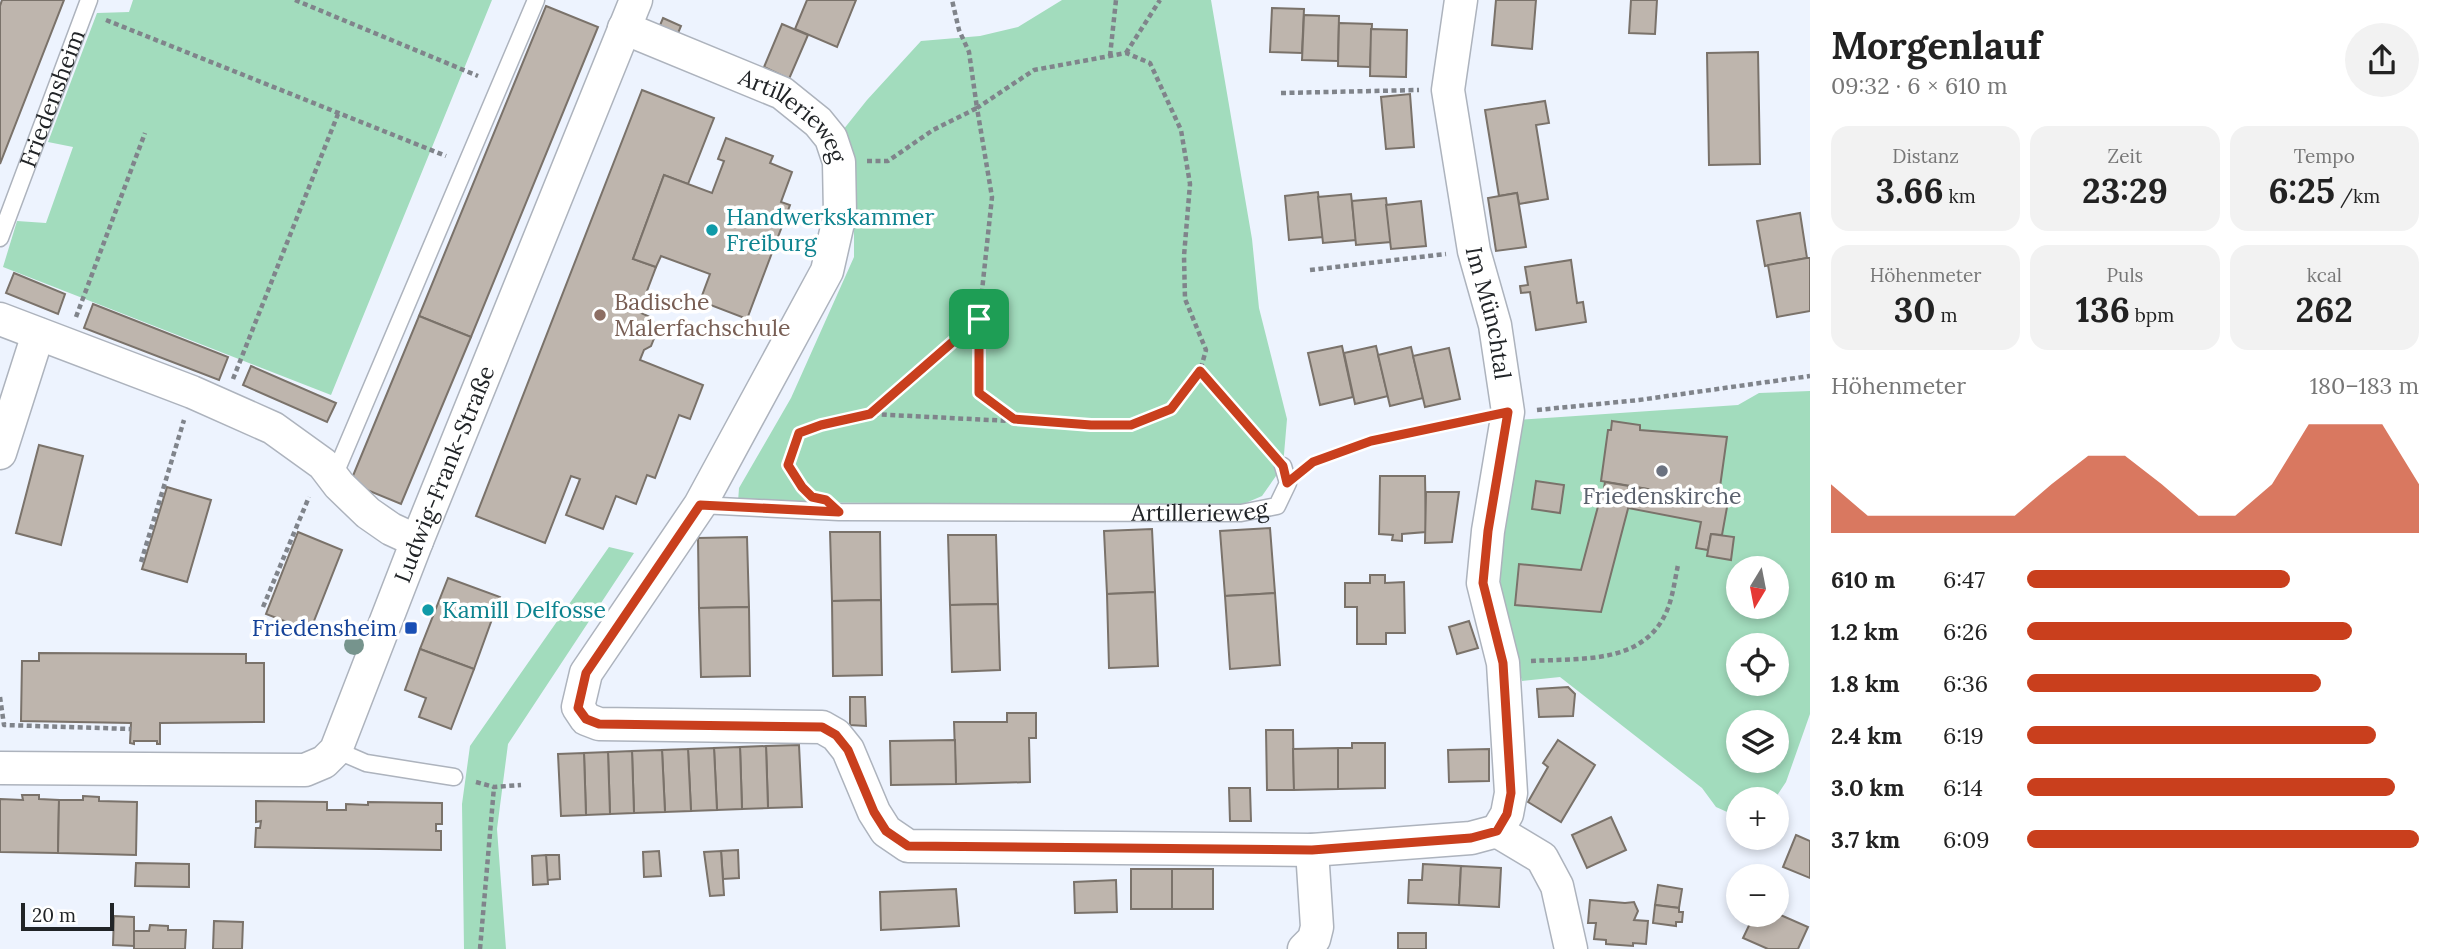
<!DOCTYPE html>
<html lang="de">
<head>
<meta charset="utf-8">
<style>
	body { margin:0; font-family:Lora,serif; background:#f2f2f2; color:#222; height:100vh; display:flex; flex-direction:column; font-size:26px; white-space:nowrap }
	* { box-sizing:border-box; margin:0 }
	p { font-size:23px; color:#767676 }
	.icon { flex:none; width:38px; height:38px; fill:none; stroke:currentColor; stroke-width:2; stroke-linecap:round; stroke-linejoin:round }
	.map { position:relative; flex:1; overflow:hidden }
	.details { display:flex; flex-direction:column; background:#fff; width:630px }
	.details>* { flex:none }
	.needle { width:46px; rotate:190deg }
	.buttons { position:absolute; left:1726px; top:556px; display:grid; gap:14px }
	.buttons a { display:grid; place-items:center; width:63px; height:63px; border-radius:50%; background:#fff; box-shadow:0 4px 10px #0003; font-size:35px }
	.scale { position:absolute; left:21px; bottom:18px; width:93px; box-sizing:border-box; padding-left:7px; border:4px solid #212427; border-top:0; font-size:19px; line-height:24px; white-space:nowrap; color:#212427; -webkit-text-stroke:5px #fff; paint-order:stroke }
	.pin { position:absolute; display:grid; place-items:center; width:60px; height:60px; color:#fff; margin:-30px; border-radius:14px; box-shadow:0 4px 10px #0006 }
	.round { display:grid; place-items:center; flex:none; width:74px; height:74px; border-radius:37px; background:#f2f2f2 }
	.headline { display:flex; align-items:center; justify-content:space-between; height:119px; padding:0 21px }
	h1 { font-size:38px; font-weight:800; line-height:52px }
	.figures { display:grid; grid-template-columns:repeat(3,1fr); gap:10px; height:119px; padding:7px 21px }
	.figures div { display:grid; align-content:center; border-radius:18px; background:#f2f2f2; text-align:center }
	.figures b { font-size:35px; font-weight:800 }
	.figures small { font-size:19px; font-weight:400 }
	.figures p { font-size:19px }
	.chart { height:196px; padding:14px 21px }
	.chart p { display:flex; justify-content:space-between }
	.chart svg { width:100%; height:126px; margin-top:7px; fill:#c93f1d; opacity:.7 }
	ul { padding:0 21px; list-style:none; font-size:23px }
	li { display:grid; grid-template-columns:112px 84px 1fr; align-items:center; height:52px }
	li i { height:18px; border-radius:9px; background:#c93f1d }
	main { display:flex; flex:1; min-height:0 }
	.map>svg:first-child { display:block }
	.green { fill:#a2dcbd; fill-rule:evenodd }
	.building { fill:#beb5ad; stroke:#7a726a; stroke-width:2 }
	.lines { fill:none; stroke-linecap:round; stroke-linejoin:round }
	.service-casing { stroke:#adb3bd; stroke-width:19 }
	.minor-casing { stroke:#adb3bd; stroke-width:35 }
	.path { stroke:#80848b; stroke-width:4.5; stroke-dasharray:5 3.5; stroke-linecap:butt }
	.service { stroke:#fff; stroke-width:16 }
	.minor { stroke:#fff; stroke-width:32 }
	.tree { fill:#76948d }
	.route-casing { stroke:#fff; stroke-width:14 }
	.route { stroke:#c93f1d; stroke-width:9 }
	.culture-dot { fill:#0f9aa8; stroke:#fff; stroke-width:2.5 }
	.education-dot { fill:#8d6e63; stroke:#fff; stroke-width:2.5 }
	.worship-dot { fill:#6b7280; stroke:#fff; stroke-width:2.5 }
	.transit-dot { fill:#1a4fb4; stroke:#fff; stroke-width:2.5 }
	.labels { text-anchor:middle; stroke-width:7; stroke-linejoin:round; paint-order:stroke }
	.street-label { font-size:23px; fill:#212427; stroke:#fff }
	.culture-label { font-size:23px; fill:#0d838f; stroke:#fff; text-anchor:start }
	.education-label { font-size:23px; fill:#785e54; stroke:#fff; text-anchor:start }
	.worship-label { font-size:23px; fill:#5b616d; stroke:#fff }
	.transit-label { font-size:23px; fill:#164399; stroke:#fff; text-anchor:end }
</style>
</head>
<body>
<main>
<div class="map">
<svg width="1810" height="949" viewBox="0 0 1810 949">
	<rect width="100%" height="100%" fill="#edf3fe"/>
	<g class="green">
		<path d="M133,0h359l-161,395 -328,-128 14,-46 29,2 27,-76 -25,-5 49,-129 32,-1z"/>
		<path d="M1062,0h149l41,239 7,69 28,111 -4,47 -21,30 -21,9 -503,-3 1,-14 52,-90 63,-141v-69l-15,-53 28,-35 54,-59 59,-5 38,-9z"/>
		<path d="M1810,391v323l-24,68 -12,18h-36v16h-2l-20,-9 -14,-19 -142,-111 -38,4 -19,-64 -4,-52 18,-145 221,-15 21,-12zM1738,569h38v38h-38zM1738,646h38v38h-38zM1738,723h38v38h-38z"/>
		<path d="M609,547l25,6 -126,191 -11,85 9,120h-42l-2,-145 8,-58z"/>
	</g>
	<g class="building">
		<path d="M2,0h62l-64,164v-158z"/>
		<path d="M807,0h49l-19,47 -42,-18z"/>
		<path d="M1496,0h40l-4,49 -40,-4z"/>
		<path d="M1631,0h26l-2,34 -26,-1z"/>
		<path d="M546,6l52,21 -127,310 -52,-21z"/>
		<path d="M1272,8l32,1 -2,44 -32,-1z"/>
		<path d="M1304,15l35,1 -1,45 -36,-1z"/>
		<path d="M663,18l18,8 -5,12 -18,-8z"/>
		<path d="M1339,23l33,1 -2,43 -32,-1z"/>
		<path d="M782,24l26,11 -19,44 -25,-12z"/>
		<path d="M1371,29l36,1 -1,47 -36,-1z"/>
		<path d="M1758,52l2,112 -51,1 -2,-112z"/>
		<path d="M642,90l72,28 -26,66 -24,-9 -31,84 23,8 -17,45 13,6 5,13 -6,15 -7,4 -4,10 63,25 -13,34 -11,-4 -24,63 -8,-3 -11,29 -20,-8 -13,33 -37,-14 14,-36 -9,-3 -26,67 -69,-27z"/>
		<path d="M1410,94l4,53 -28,2 -5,-52z"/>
		<path d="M1545,101l4,22 -13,2 12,74 -29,5 -2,-11 -18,3 -14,-86z"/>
		<path d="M726,138l47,18 -3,7 22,9 -11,30 9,3 -43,114 -47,-18 10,-27 -49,-18 -5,11 -23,-8 31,-84 48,18 12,-32 -6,-2z"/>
		<path d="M1318,192l5,45 -34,3 -4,-44z"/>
		<path d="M1517,193l9,54 -30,4 -8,-53z"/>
		<path d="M1351,194l5,46 -33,3 -5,-46z"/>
		<path d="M1386,198l5,44 -35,3 -4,-44z"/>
		<path d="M1421,201l5,45 -35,3 -5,-44z"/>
		<path d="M1800,213l7,45 -42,8 -8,-45z"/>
		<path d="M1807,258h3v53l-33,6 -9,-52z"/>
		<path d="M1571,260l6,43 6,-1 3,20 -50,8 -6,-38 -9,1 -1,-7 8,-1 -3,-18z"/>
		<path d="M14,273l51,21 -7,20 -52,-21z"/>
		<path d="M93,304l135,53 -9,23 -135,-52z"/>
		<path d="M419,316l52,21 -70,167 -51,-21z"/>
		<path d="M1342,346l11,51 -33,8 -12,-52z"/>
		<path d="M1376,346l12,50 -33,8 -11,-51z"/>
		<path d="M1411,347l12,51 -33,8 -12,-51z"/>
		<path d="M1449,348l11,51 -35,8 -12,-51z"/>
		<path d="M251,366l85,37 -9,19 -84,-37z"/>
		<path d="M1612,421l28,4v5l87,7 -9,64 -117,-20 7,-51h3z"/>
		<path d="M39,445l44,11 -22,89 -45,-12z"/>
		<path d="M1380,476h45l1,56 -24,2v7l-10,-1 1,-5 -14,-1z"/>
		<path d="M1536,481l28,4 -4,28 -28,-4z"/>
		<path d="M1605,482l24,4 -2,14 3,1 -29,111 -86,-7 4,-41 62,6 19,-71 2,1z"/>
		<path d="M1629,486l89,15 1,-6 10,1 -7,39 -11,-1 -3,16 -12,-2 5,-26 -73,-14z"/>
		<path d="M167,487l44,13 -24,82 -45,-13z"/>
		<path d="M1426,492h33l-7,50 -27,1z"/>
		<path d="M1270,528l5,65 -50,3 -5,-65z"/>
		<path d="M1152,529l3,63 -48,2 -3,-63z"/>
		<path d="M298,532l44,18 -32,81 -44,-17z"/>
		<path d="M830,532h50l1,68 -49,1z"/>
		<path d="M1711,534l23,3 -3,23 -24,-4z"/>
		<path d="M948,535h48l2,69 -48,1z"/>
		<path d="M747,537l2,70 -50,1 -1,-70z"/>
		<path d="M1370,575h15v8l19,-1 1,51h-19v11h-29v-37h-12v-24h25z"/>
		<path d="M448,578l52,19 -26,72 -54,-20z"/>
		<path d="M1155,592l3,74 -49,2 -2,-74z"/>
		<path d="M1275,593l5,72 -50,4 -5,-73z"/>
		<path d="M881,600l1,75 -49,1 -1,-75z"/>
		<path d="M998,604l2,66 -48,2 -2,-67z"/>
		<path d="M749,607l1,69 -49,1 -2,-69z"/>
		<path d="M1469,621l9,27 -21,6 -8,-27z"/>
		<path d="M420,649l54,20 -23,60 -32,-12 7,-19 -21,-8z"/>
		<path d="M39,653l207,1v9h18v59l-104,1v21h-3v-3h-23v3l-4,-1 1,-20 -110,-2 1,-60h17z"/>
		<path d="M1568,687l7,7 -2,22 -34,1 -2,-28z"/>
		<path d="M850,697h15l1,29 -16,-1z"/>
		<path d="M1007,713h29v25h-7l1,44 -74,2 -2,-62h53z"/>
		<path d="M1266,730h27l1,60h-27z"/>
		<path d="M955,740l1,44 -65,1 -1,-44z"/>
		<path d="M1558,740l37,25 -34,57 -33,-20 20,-35 -5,-4z"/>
		<path d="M1352,743h33v45l-47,1v-41h14z"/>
		<path d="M799,745l3,62 -34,1 -2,-62z"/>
		<path d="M766,746l2,62 -26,1 -2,-62z"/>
		<path d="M740,747l2,62 -25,1 -3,-62z"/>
		<path d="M714,748l3,62 -26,1 -3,-62z"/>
		<path d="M1338,748v41l-44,1 -1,-41z"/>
		<path d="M688,749l3,62 -26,1 -3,-62z"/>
		<path d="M1489,749v32l-40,1 -1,-32z"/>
		<path d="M662,750l3,62 -31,1 -2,-62z"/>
		<path d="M632,751l2,62 -24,1 -2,-62z"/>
		<path d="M608,752l2,62 -24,1 -2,-62z"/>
		<path d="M584,753l2,62 -25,1 -3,-62z"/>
		<path d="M1229,788h21l1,33h-21z"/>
		<path d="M22,795h17v4l20,1 -1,53 -58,-1v-53l23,1z"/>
		<path d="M83,796l16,1v4l38,1 -1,53 -78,-2 1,-53h24z"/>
		<path d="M256,801l71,1v8h19v-6l22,1v-3l74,1v21h-6v7h5v19l-186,-3 1,-19h4l1,-7 -5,1z"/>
		<path d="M1611,817l15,33 -39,18 -15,-33z"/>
		<path d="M1796,835l14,6v37l-27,-11z"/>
		<path d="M738,850l1,28 -16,1 -2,-28z"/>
		<path d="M659,851l2,25 -17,1 -1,-25z"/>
		<path d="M721,851l3,44 -14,1 -6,-44z"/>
		<path d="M546,855h13l1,24 -13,1z"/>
		<path d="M546,855l2,29 -15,1 -1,-29z"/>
		<path d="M136,863l53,1v23l-54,-1z"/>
		<path d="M1423,864l38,2 -2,39 -51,-2 1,-23h13z"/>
		<path d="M1461,866l40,2 -2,39 -40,-2z"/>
		<rect x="1131" y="869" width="41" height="40"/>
		<rect x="1172" y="869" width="41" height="40"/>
		<path d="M1116,880l1,32 -42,1 -1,-31z"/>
		<path d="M1658,885l24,4 -3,19 -24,-3z"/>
		<path d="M956,889l3,37 -78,4 -1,-38z"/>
		<path d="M1590,900l35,3 9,-1 4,9 -4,9 14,1 -2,23 -13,-1v3l-27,-2v-4l-12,-1 2,-16h-8z"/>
		<path d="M1655,905l24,3v4h4l-1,10h-6v4l-23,-3z"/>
		<path d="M1776,913l32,14 -10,22h-30l-25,-11 11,-23h22z"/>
		<path d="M114,916l20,1v29l-21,-1z"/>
		<path d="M214,921l29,1 -1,27h-29z"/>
		<path d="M150,925l18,1v4h18l-1,19h-51v-18h15z"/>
		<rect x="1398" y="933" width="28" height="16"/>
	</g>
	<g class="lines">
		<defs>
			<g id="service">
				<path id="s1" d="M0,238l89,-238"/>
				<path d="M334,476l202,-476"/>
				<path id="s2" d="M700,505l139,7 402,1 36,-7 11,-23 -5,-17"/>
				<path d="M336,750l30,13 88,14"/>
			</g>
			<g id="minor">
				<path id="s3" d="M1461,0l-13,90 26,161 21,74 13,87 -20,119 -5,52 20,80 8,130 -4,21 -10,17"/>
				<path id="s4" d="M624,28l158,65 36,29 13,16 8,24 1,52 -13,57 -127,234 -114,168 -8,34 8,12 13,5 223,3 14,8 12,15 26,62 12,19 22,15 404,4 159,-12 26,-7 45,27 15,28 14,63"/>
				<path d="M0,319l192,73 81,36 50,36 16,21 29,28 23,16 26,12"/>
				<path d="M0,453l38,-119"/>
				<path id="s5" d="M0,768l305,2 19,-8 12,-12 81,-209 219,-541"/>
				<path d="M1304,949l10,-10 3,-12 -5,-77"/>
			</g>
		</defs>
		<use href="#service" class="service-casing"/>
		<use href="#minor" class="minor-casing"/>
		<g class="path">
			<path d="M295,0l183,76"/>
			<path d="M106,20l340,136"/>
			<path d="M1126,53l34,-53"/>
			<path d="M1110,56l6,-56"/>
			<path d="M1281,93l138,-3"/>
			<path d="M867,161h21l45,-31 44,-22 -8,-56 -10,-22 -7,-30"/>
			<path d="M1310,270l136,-16"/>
			<path d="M76,317l69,-184"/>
			<path d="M979,320v73l35,27"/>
			<path d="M233,379l105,-265"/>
			<path d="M1537,410l102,-10 171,-24"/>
			<path d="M870,414l109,-95 13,-122 -15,-89 57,-38 92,-17 24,10 31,67 9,54 -6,72 1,43 21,51 -6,21"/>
			<path d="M1307,467l6,-5 59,-21 104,-23"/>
			<path d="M802,486l-14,-21 11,-32 22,-8 49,-11 221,11h40l41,-16 28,-38 68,79"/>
			<path d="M141,562l43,-142"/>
			<path d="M263,607l46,-110"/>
			<path d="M1531,661c51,-3 115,4 137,-53 5,-13 7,-29 10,-43"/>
			<path d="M0,697l4,28 127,4"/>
			<path d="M476,782l18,5 27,-2"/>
			<path d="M480,949l14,-162"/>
		</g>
		<use href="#service" class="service"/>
		<use href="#minor" class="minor"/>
	</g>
	<circle class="tree" cx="354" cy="645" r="10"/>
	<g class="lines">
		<defs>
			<path id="route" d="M979,319v74l35,26 77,6h40l40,-16 29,-38 83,95 4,17 26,-21 58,-21 137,-29 -20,119 -5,52 20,80 8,130 -4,21 -10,17 -26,7 -159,12 -404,-4 -22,-15 -12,-19 -26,-62 -12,-15 -14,-8 -223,-3 -13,-5 -8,-11 8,-35 114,-168 139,7 -13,-12 -14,-3 -10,-10 -14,-22 11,-32 22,-8 49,-11z"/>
		</defs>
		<use href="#route" class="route-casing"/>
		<use href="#route" class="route"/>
	</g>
	<g class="culture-dot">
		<circle cx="712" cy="230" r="7"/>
		<circle cx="428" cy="610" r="7"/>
	</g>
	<circle class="education-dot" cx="600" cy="315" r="7"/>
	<circle class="worship-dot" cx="1662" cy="471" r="7"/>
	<rect class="transit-dot" x="404" y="621" width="14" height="14" rx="3.5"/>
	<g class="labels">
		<g class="street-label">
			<text dy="8" stroke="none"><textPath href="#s1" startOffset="149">Friedensheim</textPath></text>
			<text dy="8" stroke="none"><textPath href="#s4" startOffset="194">Artillerieweg</textPath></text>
			<text dy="8" stroke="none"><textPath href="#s3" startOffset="318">Im Münchtal</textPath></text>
			<text dy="8" stroke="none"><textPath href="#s5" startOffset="639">Ludwig-Frank-Straße</textPath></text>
			<text dy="8" stroke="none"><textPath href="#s2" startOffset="500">Artillerieweg</textPath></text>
		</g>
		<g class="culture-label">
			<text x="726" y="225">Handwerkskammer<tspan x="726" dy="26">Freiburg</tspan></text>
			<text x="442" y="618">Kamill Delfosse</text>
		</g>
		<g class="education-label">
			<text x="614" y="310">Badische<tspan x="614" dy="26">Malerfachschule</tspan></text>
		</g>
		<g class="worship-label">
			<text x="1662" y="504">Friedenskirche</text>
		</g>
		<g class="transit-label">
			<text x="397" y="636">Friedensheim</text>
		</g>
	</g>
</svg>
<div class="buttons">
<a><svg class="needle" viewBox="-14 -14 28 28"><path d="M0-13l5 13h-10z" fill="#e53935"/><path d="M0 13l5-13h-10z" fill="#767676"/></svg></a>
<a><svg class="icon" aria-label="locate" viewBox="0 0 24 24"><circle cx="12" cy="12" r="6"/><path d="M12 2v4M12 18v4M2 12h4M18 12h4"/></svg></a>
<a><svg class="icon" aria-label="layers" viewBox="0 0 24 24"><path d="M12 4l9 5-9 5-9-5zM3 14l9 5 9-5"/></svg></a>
<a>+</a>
<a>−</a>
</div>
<div class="scale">20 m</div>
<div class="pin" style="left:979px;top:319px;background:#1e9e55"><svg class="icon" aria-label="arrive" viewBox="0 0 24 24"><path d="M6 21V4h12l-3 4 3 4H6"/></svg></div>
</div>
<section class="details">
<div class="headline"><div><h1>Morgenlauf</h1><p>09:32 · 6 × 610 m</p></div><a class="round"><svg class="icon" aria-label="share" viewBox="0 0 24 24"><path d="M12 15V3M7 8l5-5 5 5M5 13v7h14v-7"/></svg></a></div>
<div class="figures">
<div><p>Distanz</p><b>3.66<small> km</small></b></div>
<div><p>Zeit</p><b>23:29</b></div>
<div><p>Tempo</p><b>6:25<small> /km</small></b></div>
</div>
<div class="figures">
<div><p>Höhenmeter</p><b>30<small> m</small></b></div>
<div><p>Puls</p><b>136<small> bpm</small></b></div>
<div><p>kcal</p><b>262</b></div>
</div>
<div class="chart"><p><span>Höhenmeter</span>180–183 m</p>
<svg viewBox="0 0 160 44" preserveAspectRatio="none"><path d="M0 44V27L10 38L20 38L30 38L40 38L50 38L60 27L70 17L80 17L90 27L100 38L110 38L120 27L130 6L140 6L150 6L160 27V44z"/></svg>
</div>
<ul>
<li><b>610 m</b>6:47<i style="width:67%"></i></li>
<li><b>1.2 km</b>6:26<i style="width:83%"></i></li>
<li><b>1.8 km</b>6:36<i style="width:75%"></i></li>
<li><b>2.4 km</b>6:19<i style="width:89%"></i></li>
<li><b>3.0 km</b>6:14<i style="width:94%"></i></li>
<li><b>3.7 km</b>6:09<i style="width:100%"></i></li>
</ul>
</section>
</main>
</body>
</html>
